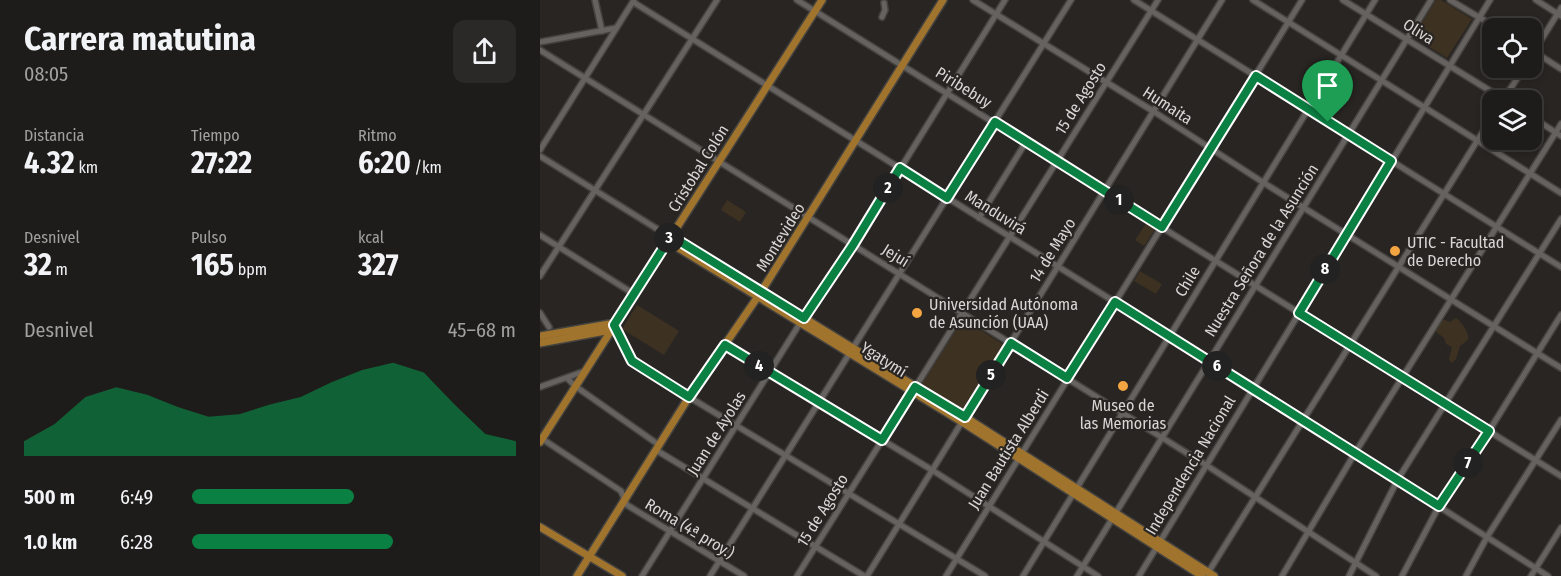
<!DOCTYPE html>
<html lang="es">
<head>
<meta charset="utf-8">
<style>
	body { margin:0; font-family:"Fira Sans Condensed",sans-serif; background:#2b2927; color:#f1f3f6; height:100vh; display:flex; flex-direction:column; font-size:22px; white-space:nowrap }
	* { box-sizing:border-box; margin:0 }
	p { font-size:20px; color:#a1a1a2 }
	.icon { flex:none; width:33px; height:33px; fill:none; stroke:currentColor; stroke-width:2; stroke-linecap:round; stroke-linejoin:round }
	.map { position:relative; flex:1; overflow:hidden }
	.side { display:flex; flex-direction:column; background:#1e1c1a; width:540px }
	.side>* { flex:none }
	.tools { position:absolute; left:942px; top:18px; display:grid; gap:12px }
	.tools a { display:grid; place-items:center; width:60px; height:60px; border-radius:12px; background:#1e1c1a; box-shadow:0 3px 9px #0003,0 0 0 2px #3c3a39; font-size:30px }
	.pin { position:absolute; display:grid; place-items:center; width:51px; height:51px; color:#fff; margin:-62px -26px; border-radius:50% 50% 50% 0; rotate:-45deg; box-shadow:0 0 6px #0007 }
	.pin .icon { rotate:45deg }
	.km { position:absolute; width:30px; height:30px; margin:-15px; border-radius:50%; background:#222; color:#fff; font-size:16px; line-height:30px; text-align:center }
	.round { display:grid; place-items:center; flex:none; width:63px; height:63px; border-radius:12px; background:#2b2927 }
	.summary { display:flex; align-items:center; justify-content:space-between; height:102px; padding:0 24px }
	h1 { font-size:33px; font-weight:700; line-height:45px }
	.figures { display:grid; grid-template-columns:repeat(3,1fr); gap:9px; height:102px; padding:6px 24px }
	.figures div { display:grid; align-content:center }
	.figures b { font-size:30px; font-weight:700 }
	.figures small { font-size:16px; font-weight:400 }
	.figures p { font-size:16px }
	.chart { height:168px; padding:12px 24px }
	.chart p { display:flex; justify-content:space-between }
	.chart svg { width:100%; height:108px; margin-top:6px; fill:#0b8043; opacity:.7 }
	ul { padding:0 24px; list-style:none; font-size:20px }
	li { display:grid; grid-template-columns:96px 72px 1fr; align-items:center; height:45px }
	li i { height:15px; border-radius:8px; background:#0b8043 }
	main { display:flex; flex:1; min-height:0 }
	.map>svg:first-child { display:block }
	.green { fill:#3d3122 }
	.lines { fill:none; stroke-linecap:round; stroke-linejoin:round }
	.minor-casing { stroke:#454340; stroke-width:8 }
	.major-casing { stroke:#454340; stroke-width:10 }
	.minor { stroke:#66625f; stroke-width:5 }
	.major { stroke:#a1742d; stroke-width:7 }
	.route-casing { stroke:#fff; stroke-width:12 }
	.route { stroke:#0b8043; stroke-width:8 }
	.poi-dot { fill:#f2a541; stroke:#282522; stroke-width:2 }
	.labels { text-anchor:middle; stroke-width:4.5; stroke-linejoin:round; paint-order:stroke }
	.street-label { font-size:16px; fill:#d9d7d5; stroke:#282522 }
	.poi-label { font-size:16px; fill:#d9d7d5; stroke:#282522; text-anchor:start }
</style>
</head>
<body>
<main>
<section class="side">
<div class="summary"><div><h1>Carrera matutina</h1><p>08:05</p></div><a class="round"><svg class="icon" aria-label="share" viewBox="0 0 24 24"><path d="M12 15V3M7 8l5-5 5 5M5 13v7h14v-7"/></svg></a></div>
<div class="figures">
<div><p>Distancia</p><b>4.32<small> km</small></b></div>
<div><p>Tiempo</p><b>27:22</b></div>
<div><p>Ritmo</p><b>6:20<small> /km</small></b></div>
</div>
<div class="figures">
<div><p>Desnivel</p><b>32<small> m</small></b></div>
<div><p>Pulso</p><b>165<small> bpm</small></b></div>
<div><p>kcal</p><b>327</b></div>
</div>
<div class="chart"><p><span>Desnivel</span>45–68 m</p>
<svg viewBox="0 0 160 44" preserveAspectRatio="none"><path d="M0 44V38L10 31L20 20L30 16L40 19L50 24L60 28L70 27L80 23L90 20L100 14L110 9L120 6L130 10L140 23L150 35L160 38V44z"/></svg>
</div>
<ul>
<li><b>500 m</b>6:49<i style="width:50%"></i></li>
<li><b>1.0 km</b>6:28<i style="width:62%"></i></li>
</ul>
</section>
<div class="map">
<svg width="1021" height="576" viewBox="0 0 1021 576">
	<rect width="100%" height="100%" fill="#282522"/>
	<g class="green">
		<path d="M896,0h5l31,19 -25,39 -34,-21z"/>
		<path d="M187,200l19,12 -6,10 -19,-12z"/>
		<path d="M607,222l8,7 -11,17 -9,-6z"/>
		<path d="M600,271l22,13 -6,10 -22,-13z"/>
		<path d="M97,305l42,26 -15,24 -42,-26z"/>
		<path d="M916,318c6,4 14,16 12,21 0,2 -7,6 -8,7l-4,13 -4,4 -3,-4 3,-12 -6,-3 -2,-6 -10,-8 4,-9 7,-1 5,2z"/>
		<path d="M423,319l41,26 -41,64 -41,-25z"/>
	</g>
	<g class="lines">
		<defs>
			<g id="minor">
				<path d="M55,0l7,31"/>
				<path d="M257,0l764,476"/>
				<path d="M433,0l180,111 111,72 297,185"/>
				<path d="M594,0l427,267"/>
				<path d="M713,0l308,193"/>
				<path d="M803,0l162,100"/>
				<path d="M910,0l47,28"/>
				<path d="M996,0l25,16"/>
				<path d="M93,2l620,386 295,188"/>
				<path d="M342,17l3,-7 -1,-7"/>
				<path d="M0,42l76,-14"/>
				<path d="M0,50l666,415 170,111"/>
				<path d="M993,51l28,18"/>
				<path d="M992,55l29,-47"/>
				<path d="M963,100l21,-32"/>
				<path d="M992,117l29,19"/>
				<path d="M0,150l94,-150"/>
				<path d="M0,156l122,76 9,4"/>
				<path d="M439,218l47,-76"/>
				<path d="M0,235l94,59"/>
				<path d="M0,276l177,-276"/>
				<path d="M0,313l9,14"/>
				<path d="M185,345l207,125 166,106"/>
				<path d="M27,378l8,8 84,59"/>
				<path d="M0,387l45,-16"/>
				<path d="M149,397l296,179"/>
				<path d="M1,438l80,53 6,14 117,71"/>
				<path d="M116,450l208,126"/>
				<path d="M102,576l160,-256 51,-75 152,-245"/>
				<path d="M170,576l361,-576"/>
				<path d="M257,576l361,-576"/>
				<path d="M327,576l355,-576"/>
				<path d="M406,576l356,-576"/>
				<path d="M483,576l352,-576"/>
				<path d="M537,576l354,-576"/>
				<path d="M599,576l351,-576"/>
				<path d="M666,576l286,-459"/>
				<path d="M742,576l73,-123 206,-329"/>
				<path d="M809,576l49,-97 163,-260"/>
				<path d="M862,576l37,-70 50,-75 72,-116"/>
				<path d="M926,576l21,-39 74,-117"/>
				<path d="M991,576l30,-48"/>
			</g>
			<g id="major">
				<path d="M131,236l294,181 249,159"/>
				<path d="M127,241l295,181 240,154"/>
				<path d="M74,325l18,36 57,36"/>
				<path d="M0,336l69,-12 5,1"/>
				<path d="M0,343l71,-13"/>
				<path d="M0,442l282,-442"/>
				<path d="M0,527l82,49"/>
				<path d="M37,576l112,-179 72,-105 182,-292"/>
			</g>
		</defs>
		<use href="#minor" class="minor-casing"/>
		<use href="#major" class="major-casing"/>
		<use href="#minor" class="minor"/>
		<use href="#major" class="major"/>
	</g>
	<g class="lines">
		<defs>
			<path id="route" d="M716,76l135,85 -92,152 190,118 -50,75 -324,-204 -48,76 -56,-35 -46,74 -50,-30 -33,53 -157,-95 -36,52 -57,-36 -18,-36 57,-89 133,82 49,-73 47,-77 47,30 48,-76 167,105z"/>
		</defs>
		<use href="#route" class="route-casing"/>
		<use href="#route" class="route"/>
	</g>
	<g class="poi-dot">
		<circle cx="855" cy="251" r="6"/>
		<circle cx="377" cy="313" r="6"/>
		<circle cx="583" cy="386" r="6"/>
	</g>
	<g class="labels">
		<g class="street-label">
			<text transform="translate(879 31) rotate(32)" y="6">Oliva</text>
			<text transform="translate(424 87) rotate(32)" y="6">Piribebuy</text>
			<text transform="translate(540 98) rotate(-58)" y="6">15 de Agosto</text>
			<text transform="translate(628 105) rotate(33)" y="6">Humaita</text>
			<text transform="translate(158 168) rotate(-58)" y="6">Cristobal Colón</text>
			<text transform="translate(456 212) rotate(32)" y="6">Manduvirá</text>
			<text transform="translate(240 237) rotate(-58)" y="6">Montevideo</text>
			<text transform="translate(512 250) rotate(-58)" y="6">14 de Mayo</text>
			<text transform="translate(721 250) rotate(-58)" y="6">Nuestra Señora de la Asunción</text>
			<text transform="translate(356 255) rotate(32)" y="6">Jejuí</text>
			<text transform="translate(647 281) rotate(-59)" y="6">Chile</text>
			<text transform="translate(344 359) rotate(32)" y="6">Ygatymí</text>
			<text transform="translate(176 433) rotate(-58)" y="6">Juan de Ayolas</text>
			<text transform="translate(468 449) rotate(-58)" y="6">Juan Bautista Alberdi</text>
			<text transform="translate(650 465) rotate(-59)" y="6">Independencia Nacional</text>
			<text transform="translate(282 510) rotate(-58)" y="6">15 de Agosto</text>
			<text transform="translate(150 528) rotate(31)" y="6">Roma (4ª proy.)</text>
		</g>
		<g class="poi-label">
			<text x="867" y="248">UTIC - Facultad<tspan x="867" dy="18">de Derecho</tspan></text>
			<text x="389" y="310">Universidad Autónoma<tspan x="389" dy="18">de Asunción (UAA)</tspan></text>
			<text x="583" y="411" text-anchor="middle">Museo de<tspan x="583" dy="18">las Memorias</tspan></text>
		</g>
	</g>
</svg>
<div class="tools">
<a><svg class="icon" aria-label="locate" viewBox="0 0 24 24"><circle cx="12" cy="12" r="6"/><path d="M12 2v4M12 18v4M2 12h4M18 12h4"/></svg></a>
<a><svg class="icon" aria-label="layers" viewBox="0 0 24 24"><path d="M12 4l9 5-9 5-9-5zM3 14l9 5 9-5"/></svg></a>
</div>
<div class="pin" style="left:788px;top:122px;background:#1e9e55"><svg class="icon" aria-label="arrive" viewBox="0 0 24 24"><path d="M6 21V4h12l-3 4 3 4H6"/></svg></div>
<b class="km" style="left:579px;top:200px">1</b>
<b class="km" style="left:348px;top:188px">2</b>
<b class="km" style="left:129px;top:238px">3</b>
<b class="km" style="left:219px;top:366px">4</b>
<b class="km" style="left:451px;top:375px">5</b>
<b class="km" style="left:677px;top:366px">6</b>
<b class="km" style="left:928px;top:463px">7</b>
<b class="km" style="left:785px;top:269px">8</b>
</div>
</main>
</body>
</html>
